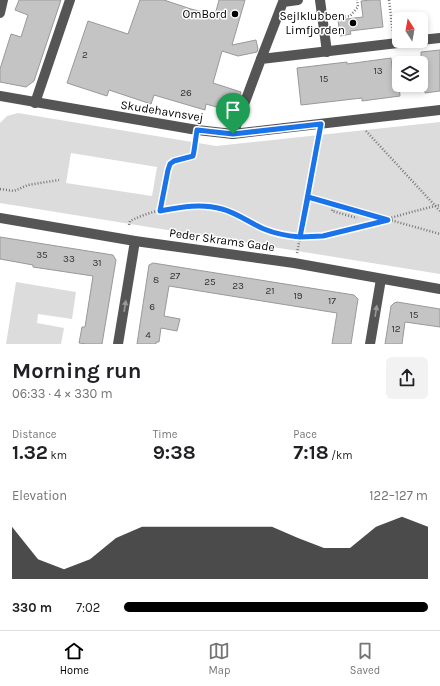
<!DOCTYPE html>
<html lang="en">
<head>
<meta charset="utf-8">
<style>
	body { margin:0; font-family:Karla,sans-serif; background:#f2f2f2; color:#202124; height:100vh; display:flex; flex-direction:column; font-size:15px; white-space:nowrap }
	* { box-sizing:border-box; margin:0 }
	p { font-size:13px; color:#757577 }
	.icon { flex:none; width:22px; height:22px; fill:none; stroke:currentColor; stroke-width:2; stroke-linecap:round; stroke-linejoin:round }
	.map { position:relative; height:344px; overflow:hidden }
	.details { display:flex; flex-direction:column; background:#fff; flex:1 }
	.details>* { flex:none }
	.needle { width:26px; rotate:349deg }
	.tools { position:absolute; left:392px; top:12px; display:grid; gap:8px }
	.tools a { display:grid; place-items:center; width:36px; height:36px; border-radius:6px; background:#fff; box-shadow:0 2px 6px #0003; font-size:20px }
	.pin { position:absolute; display:grid; place-items:center; width:34px; height:34px; color:#fff; margin:-41px -17px; border-radius:50% 50% 50% 0; rotate:-45deg; box-shadow:0 0 4px #0007 }
	.pin .icon { rotate:45deg }
	.round { display:grid; place-items:center; flex:none; width:42px; height:42px; border-radius:6px; background:#f2f2f2 }
	.headline { display:flex; align-items:center; justify-content:space-between; height:68px; padding:0 12px }
	h1 { font-size:22px; font-weight:700; line-height:30px }
	.figures { display:grid; grid-template-columns:repeat(3,1fr); gap:6px; height:68px; padding:4px 12px }
	.figures div { display:grid; align-content:center }
	.figures b { font-size:20px; font-weight:700 }
	.figures small { font-size:11px; font-weight:400 }
	.figures p { font-size:11px }
	.chart { height:112px; padding:8px 12px }
	.chart p { display:flex; justify-content:space-between }
	.chart svg { width:100%; height:72px; margin-top:4px; fill:#000; opacity:.7 }
	ul { padding:0 12px; list-style:none; font-size:13px }
	li { display:grid; grid-template-columns:64px 48px 1fr; align-items:center; height:30px }
	li i { height:10px; border-radius:5px; background:#000 }
	.tabs { display:flex; justify-content:space-around; align-items:center; height:56px; border-top:1px solid #e0e0e0; background:#fff; font-size:11px; color:#757577 }
	.tabs a { display:grid; justify-items:center; gap:2px }
	.tabs .selected { color:#000 }
	.map>svg:first-child { display:block }
	.green { fill:#dcdcdc; fill-rule:evenodd }
	.building { fill:#c4c4c4; stroke:#999 }
	.lines { fill:none; stroke-linecap:round; stroke-linejoin:round }
	.path { stroke:#777; stroke-width:2.5; stroke-dasharray:1 2; stroke-linecap:butt }
	.minor { stroke:#555; stroke-width:10 }
	.oneway { fill:#999 }
	.route-casing { stroke:#fff; stroke-width:8 }
	.route { stroke:#1a73e8; stroke-width:5 }
	.poi-dot { fill:#000; stroke:#fff; stroke-width:1.5 }
	.labels { text-anchor:middle; stroke-width:3; stroke-linejoin:round; paint-order:stroke }
	.number-label { font-size:10px; fill:#313131 }
	.poi-label { font-size:12px; fill:#000; stroke:#fff; text-anchor:end }
	.street-label { font-size:12px; fill:#000; stroke:#fff }
</style>
</head>
<body>
<div class="map">
<svg width="440" height="344" viewBox="0 0 440 344">
	<rect width="100%" height="100%" fill="#fff"/>
	<g class="green">
		<path d="M18,113l198,33 224,-24v152l-440,-71v-80l7,-7zM71,153l86,14 -5,29 -86,-13z"/>
		<path d="M16,282l60,10 -4,27 -34,-5 -1,9 27,5 -3,16h-55z"/>
	</g>
	<g class="building">
		<path d="M19,0h42l-27,81 -8,6 -26,-5v-13l11,-35 10,3 7,-22 -13,-5z"/>
		<path d="M140,0h24l27,9 24,6 4,-15h26l-13,45 24,-5 2,9 -1,3 -19,4 -16,-5 -9,32 28,9 -7,20 -28,-8 -1,6 -51,-15 -3,9 -42,-14 -2,6 -40,-13 21,-62 40,13z"/>
		<path d="M371,0h9l3,27 -33,4 1,3 -11,2 -2,-16 25,-3 -2,-16z"/>
		<path d="M440,50v41l-15,2v-3h-4v-38z"/>
		<path d="M391,58l3,27h5l1,11 -38,5v-3l-61,7 -4,-37 50,-6v2z"/>
		<path d="M0,237l113,18 3,5 -14,84h-15l-8,-1 3,-16h3l8,-51 -60,-9v-2l-33,-6z"/>
		<path d="M153,263l201,32 4,4 -7,45h-19l5,-31 -168,-27 -5,30 16,3 -3,12 -16,-3 -2,14h-3v2h-19l12,-79z"/>
		<path d="M397,302l43,7v18l-35,-5 -3,22h-17l6,-38 3,-3z"/>
	</g>
	<g class="lines">
		<g class="path">
			<path d="M389,0l4,33"/>
			<path d="M333,18l17,-2 8,-9 -1,-7"/>
			<path d="M366,131l74,80"/>
			<path d="M0,189l14,2 14,-6 31,-5"/>
			<path d="M308,197l132,37"/>
			<path d="M334,204l-2,7 25,7"/>
			<path d="M160,211l8,-41 2,-6 4,-3 19,-5 3,-16"/>
			<path d="M129,225l1,-4c26,-13 63,-19 92,-12 5,1 11,4 17,7 9,4 17,10 27,14 11,4 23,7 35,7 19,0 38,-5 57,-10 27,-7 54,-16 82,-22"/>
			<path d="M297,253l3,-16 19,-101"/>
		</g>
		<g class="minor">
			<path d="M320,0l7,52"/>
			<path d="M0,13l3,-13"/>
			<path d="M421,40l19,-2"/>
			<path d="M261,59l22,-57 15,-2"/>
			<path d="M0,96l197,34 36,4 207,-24"/>
			<path d="M35,103l35,-103"/>
			<path d="M233,134l28,-75 154,-18"/>
			<path d="M0,218l135,23 159,22 146,26"/>
			<path d="M118,344l17,-103"/>
			<path d="M370,344l11,-65"/>
		</g>
	</g>
	<defs><path id="oneway-solid" d="M-6-.8H1V-3.2L6.5 0L1 3.2V.8H-6Z"/></defs>
	<g class="oneway">
		<use href="#oneway-solid" transform="translate(125 306) rotate(-81)"/>
		<use href="#oneway-solid" transform="translate(376 311) rotate(-81)"/>
	</g>
	<g class="lines">
		<defs>
			<path id="route" d="M233,134l88,-10 -21,113 23,-1 65,-16 -80,-23 -8,40c-12,-1 -24,-3 -36,-8 -14,-6 -27,-16 -42,-20 -21,-6 -41,-2 -62,2l8,-41 2,-6 4,-3 19,-5 1,-5 3,-21 36,4"/>
		</defs>
		<use href="#route" class="route-casing"/>
		<use href="#route" class="route"/>
	</g>
	<g class="poi-dot">
		<circle cx="235" cy="14" r="4"/>
		<circle cx="353" cy="23" r="4"/>
	</g>
	<g class="labels">
		<g class="number-label">
			<text x="85" y="58">2</text>
			<text x="378" y="74">13</text>
			<text x="324" y="82">15</text>
			<text x="186" y="96">26</text>
			<text x="42" y="258">35</text>
			<text x="69" y="262">33</text>
			<text x="97" y="266">31</text>
			<text x="175" y="279">27</text>
			<text x="156" y="283">8</text>
			<text x="210" y="285">25</text>
			<text x="238" y="289">23</text>
			<text x="270" y="294">21</text>
			<text x="298" y="299">19</text>
			<text x="332" y="304">17</text>
			<text x="152" y="310">6</text>
			<text x="414" y="318">15</text>
			<text x="396" y="332">12</text>
			<text x="148" y="338">4</text>
		</g>
		<g class="poi-label">
			<text x="227" y="18">OmBord</text>
			<text x="345" y="20">Sejlklubben<tspan x="345" dy="14">Limfjorden</tspan></text>
		</g>
		<g class="street-label">
			<text transform="translate(162 111) rotate(9)" y="4">Skudehavnsvej</text>
			<text transform="translate(222 240) rotate(8)" y="4">Peder Skrams Gade</text>
		</g>
	</g>
</svg>
<div class="tools">
<a><svg class="needle" viewBox="-14 -14 28 28"><path d="M0-13l5 13h-10z" fill="#e53935"/><path d="M0 13l5-13h-10z" fill="#757577"/></svg></a>
<a><svg class="icon" aria-label="layers" viewBox="0 0 24 24"><path d="M12 4l9 5-9 5-9-5zM3 14l9 5 9-5"/></svg></a>
</div>
<div class="pin" style="left:233px;top:134px;background:#1e9e55"><svg class="icon" aria-label="arrive" viewBox="0 0 24 24"><path d="M6 21V4h12l-3 4 3 4H6"/></svg></div>
</div>
<section class="details">
<div class="headline"><div><h1>Morning run</h1><p>06:33 · 4 × 330 m</p></div><a class="round"><svg class="icon" aria-label="share" viewBox="0 0 24 24"><path d="M12 15V3M7 8l5-5 5 5M5 13v7h14v-7"/></svg></a></div>
<div class="figures">
<div><p>Distance</p><b>1.32<small> km</small></b></div>
<div><p>Time</p><b>9:38</b></div>
<div><p>Pace</p><b>7:18<small> /km</small></b></div>
</div>
<div class="chart"><p><span>Elevation</span>122–127 m</p>
<svg viewBox="0 0 160 44" preserveAspectRatio="none"><path d="M0 44V12L10 32L20 38L30 32L40 19L50 12L60 12L70 12L80 12L90 12L100 12L110 19L120 25L130 25L140 12L150 6L160 12V44z"/></svg>
</div>
<ul>
<li><b>330 m</b>7:02<i style="width:100%"></i></li>
</ul>
</section>
<nav class="tabs">
<a class="selected"><svg class="icon" aria-label="home" viewBox="0 0 24 24"><path d="M3 11l9-7 9 7M6 9v11h12V9"/></svg>Home</a>
<a><svg class="icon" aria-label="map" viewBox="0 0 24 24"><path d="M3 6l6-2 6 2 6-2v14l-6 2-6-2-6 2zM9 4v14M15 6v14"/></svg>Map</a>
<a><svg class="icon" aria-label="saved" viewBox="0 0 24 24"><path d="M7 4h10v16l-5-4-5 4z"/></svg>Saved</a>
</nav>
</body>
</html>
